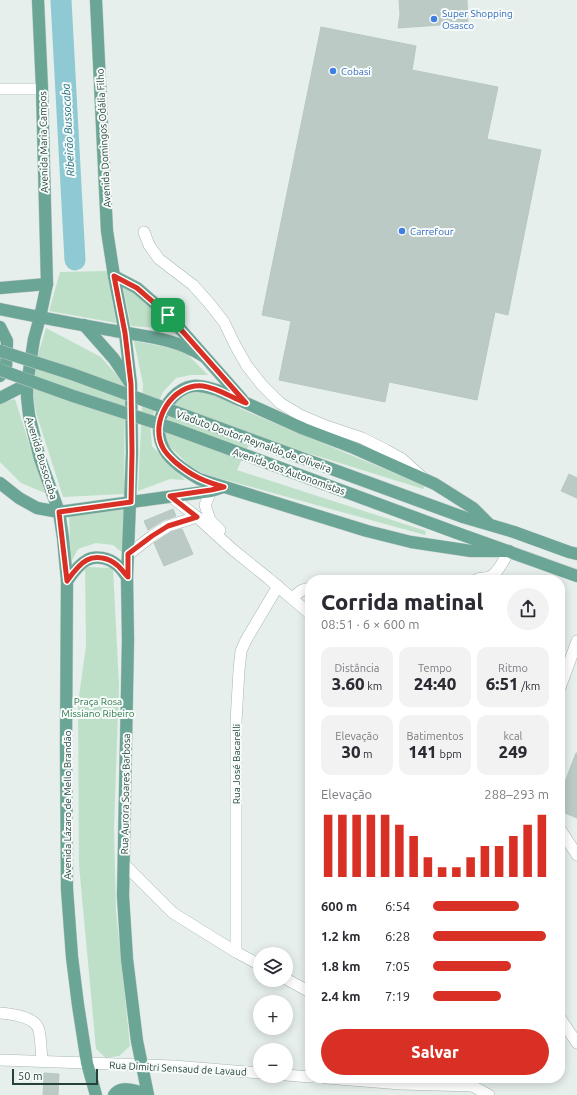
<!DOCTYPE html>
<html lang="pt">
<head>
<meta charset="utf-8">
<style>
	body { margin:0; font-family:Ubuntu,sans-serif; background:#f2f2f3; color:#2b2b33; height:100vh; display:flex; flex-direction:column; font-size:15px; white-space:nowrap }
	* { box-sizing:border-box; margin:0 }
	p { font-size:13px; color:#7c7c81 }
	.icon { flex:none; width:22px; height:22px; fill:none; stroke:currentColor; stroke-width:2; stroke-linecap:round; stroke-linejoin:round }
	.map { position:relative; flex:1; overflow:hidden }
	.drawer { position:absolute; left:305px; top:575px; width:260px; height:508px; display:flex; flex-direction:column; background:#fff; border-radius:16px; box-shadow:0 2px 10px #0003 }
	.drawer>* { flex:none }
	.tools { position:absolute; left:253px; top:947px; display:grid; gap:8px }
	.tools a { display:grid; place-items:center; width:40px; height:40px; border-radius:50%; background:#fff; box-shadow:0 2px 10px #0003; font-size:20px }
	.scale { position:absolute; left:12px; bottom:10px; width:86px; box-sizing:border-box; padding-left:4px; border:2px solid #24423a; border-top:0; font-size:11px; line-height:14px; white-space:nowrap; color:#24423a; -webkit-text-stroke:3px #f7fbf9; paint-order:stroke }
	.pin { position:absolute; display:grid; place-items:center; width:34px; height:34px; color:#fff; margin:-17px; border-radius:8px; box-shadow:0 2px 6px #0006 }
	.round { display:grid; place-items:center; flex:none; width:42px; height:42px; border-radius:21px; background:#f2f2f3 }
	.overview { display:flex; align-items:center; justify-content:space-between; height:68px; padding:0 16px }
	h1 { font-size:22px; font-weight:800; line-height:30px }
	.metrics { display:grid; grid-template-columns:repeat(3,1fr); gap:6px; height:68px; padding:4px 16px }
	.metrics div { display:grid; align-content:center; border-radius:10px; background:#f2f2f3; text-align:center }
	.metrics b { font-size:17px; font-weight:800 }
	.metrics small { font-size:11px; font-weight:400 }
	.metrics p { font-size:11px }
	.chart { height:112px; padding:8px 16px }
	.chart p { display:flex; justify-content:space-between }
	.chart svg { width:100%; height:72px; margin-top:4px; stroke:#d93025; stroke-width:6 }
	.button { display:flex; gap:8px; margin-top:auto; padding:8px 16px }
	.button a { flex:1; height:46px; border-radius:24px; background:#d93025; color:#fff; font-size:16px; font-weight:800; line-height:46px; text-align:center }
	ul { padding:0 16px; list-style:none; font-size:13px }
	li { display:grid; grid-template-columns:64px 48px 1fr; align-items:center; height:30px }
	li i { height:10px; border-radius:5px; background:#d93025 }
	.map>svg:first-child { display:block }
	.green { fill:#bfe0c8 }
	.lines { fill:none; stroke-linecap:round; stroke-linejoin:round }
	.river { stroke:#8ec9d4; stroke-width:21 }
	.building { fill:#bbcac4; stroke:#b8c9c2 }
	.minor-casing { stroke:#a8b8b2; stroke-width:12 }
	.major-casing { stroke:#c2cac8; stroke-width:13 }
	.minor { stroke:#fff; stroke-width:11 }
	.major { stroke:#6aa596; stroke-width:12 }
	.major-bridge-casing { stroke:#c2cac8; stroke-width:13; stroke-linecap:butt }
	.major-bridge { stroke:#6aa596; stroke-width:12 }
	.route-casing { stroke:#fff; stroke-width:8 }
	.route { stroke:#d93025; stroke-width:5 }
	.shop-dot { fill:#3f7fe0; stroke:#f7fbf9; stroke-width:1.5 }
	.labels { text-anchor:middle; stroke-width:4; stroke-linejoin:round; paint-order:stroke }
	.shop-label { font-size:10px; fill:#366cbe; stroke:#f7fbf9; text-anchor:start }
	.street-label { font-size:10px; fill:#24423a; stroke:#f7fbf9 }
	.park-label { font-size:10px; fill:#2d7a4b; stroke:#f7fbf9 }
	.water-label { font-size:11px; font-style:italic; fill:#1c6f80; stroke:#f7fbf9 }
</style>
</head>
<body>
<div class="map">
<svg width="577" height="1095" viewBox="0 0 577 1095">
	<rect width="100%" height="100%" fill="#e6efeb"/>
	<g class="green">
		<path d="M107,271l9,52 -67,-12 11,-39z"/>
		<path d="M123,287l10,2 47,46 -23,-7 -26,-2z"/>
		<path d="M46,328l55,29 24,28 -1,109 -61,3 -27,-84 -5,-34z"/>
		<path d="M134,341l49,9 25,25h-17l-15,3 -13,14 -13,30 2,24 33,34 -15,-1 -32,12 5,-107z"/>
		<path d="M213,390l28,19 184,77 -2,3 -170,-53 -16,34 189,61 -1,4 -221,-61 -14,-8 -23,-22 -2,-20 9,-22 10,-11z"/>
		<path d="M15,399l30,94 -24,-10 -21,-21v-59z"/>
		<path d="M127,506l-3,48 -11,-9 -17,-2 -18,6 -7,13 -2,-46z"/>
		<path d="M85,567l28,1 6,117 -5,143 2,83 14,135 -11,10 -13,2 -10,-9 -17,-184 -1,-162 8,-57z"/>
	</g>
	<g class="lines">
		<path class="river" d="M61,0l14,260"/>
	</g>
	<g class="building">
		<path d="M399,0h68l1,23 -70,5 2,-14z"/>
		<path d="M321,27l95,19 -4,24 86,17 -11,52 54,11 -33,165 -13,-3 -18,88 -88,-18 -4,20 -106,-22 12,-59 -29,-6z"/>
		<path d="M569,474l8,4v20l-16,-7z"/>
		<path d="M173,509l3,7 -12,4 -16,10 -4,-9z"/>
		<path d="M182,529l11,25 -29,12 -10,-23 17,-11z"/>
		<path d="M576,753h1v65l-17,-7v-16z"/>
		<path d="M44,1073l15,1 -1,21h-15z"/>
	</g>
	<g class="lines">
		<defs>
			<g id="minor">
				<path d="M0,89h42"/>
				<path d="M144,232l5,13 10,14 34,26 16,18 15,19 11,23 12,21 15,19 18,18 20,12 26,11 36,12 24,12 16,9 20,18"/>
				<path d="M211,491l-6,14 5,15 10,10"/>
				<path d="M170,496l27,21 35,32 36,29 42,36"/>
				<path d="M129,554l23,-18 16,-10 29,-9"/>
				<path d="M476,580c5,-3 9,-1 13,-3 8,-2 16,-19 20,-26"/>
				<path d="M292,598l10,-8 8,-2"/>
				<path d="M560,688l17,-47"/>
				<path d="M560,829l17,26"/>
				<path d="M124,864l49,49 63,39 24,13"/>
				<path d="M236,952v-230l3,-52 2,-19 5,-11 32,-54"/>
				<path d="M286,979l24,13"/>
				<path d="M0,1013c11,1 35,3 39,17 2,9 2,21 3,31"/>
				<path d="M560,1018l17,25"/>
				<path d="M0,1060l174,6 86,7"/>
				<path d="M286,1075l24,2"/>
				<path d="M326,1078l75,6 72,2"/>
				<path d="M467,1083l22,12"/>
			</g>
			<g id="major">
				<path d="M38,0l4,89 5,195 -7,33 -6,22 -7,45v13l2,18 11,44 19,53 4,26 4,43 -1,165 1,143 5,68 6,48 9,58 9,32"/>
				<path d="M96,0l11,231 7,45 11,57 6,51 1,68 -5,125 1,63 -5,256 4,63 10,82 11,54"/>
				<path d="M114,276l23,12 31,27 74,84"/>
				<path d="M0,288l47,-4"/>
				<path d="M0,309c38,8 77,15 115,22 33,6 59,7 88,25"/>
				<path d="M84,325l30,34 16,24"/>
				<path d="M0,327l7,14 -1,27 -6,8"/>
				<path d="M0,398l27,-14"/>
				<path d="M0,483l19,15 18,10 22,4 152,-21 12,-4"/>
				<path d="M463,517l51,15 55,20 8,2"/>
				<path d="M489,524l-16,-16 -38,-24 -81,-36 -50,-19 -87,-39c-8,-2 -16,-5 -24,-4 -16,2 -29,19 -33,34 -2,8 -1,19 3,27 5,13 24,25 36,32l168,52 44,11 60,9h38"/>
				<path d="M457,533l120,43"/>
				<path d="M67,581c5,-7 12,-17 20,-21 9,-5 22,-2 30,5 4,3 7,8 10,12"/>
				<path d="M114,1095c5,-8 15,-6 23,-4l3,4"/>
			</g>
		</defs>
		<use href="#minor" class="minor-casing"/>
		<use href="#major" class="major-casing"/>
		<use href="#minor" class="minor"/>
		<use href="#major" class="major"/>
		<defs>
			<g id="major-bridge">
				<path d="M0,351l72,23 391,143"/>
				<path d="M0,370l73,26 102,33 282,104"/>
			</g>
		</defs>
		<use href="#major-bridge" class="major-bridge-casing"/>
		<use href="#major-bridge" class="major-bridge"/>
	</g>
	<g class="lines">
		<defs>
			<path id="route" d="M114,276l23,12 31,27 78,88c-14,-5 -28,-15 -43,-17 -31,-3 -54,36 -40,62 3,6 8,10 12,14 17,14 28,19 49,25l-13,3 -41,6 27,21 -29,9 -16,10 -24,18v23c-4,-4 -7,-9 -11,-12 -8,-7 -21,-10 -30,-5 -8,4 -15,14 -20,21l-8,-69 72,-10 1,-50 -1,-68 -6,-51z"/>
		</defs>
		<use href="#route" class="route-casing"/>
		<use href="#route" class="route"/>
	</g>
	<g class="shop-dot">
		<circle cx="434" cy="19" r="4"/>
		<circle cx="333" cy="71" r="4"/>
		<circle cx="402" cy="231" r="4"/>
	</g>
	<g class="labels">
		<g class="shop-label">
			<text x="442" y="17">Super Shopping<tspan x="442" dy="12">Osasco</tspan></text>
			<text x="341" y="75">Cobasi</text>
			<text x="410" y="235">Carrefour</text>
		</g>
		<g class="street-label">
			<text transform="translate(103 138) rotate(-93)" y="4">Avenida Domingos Odália Filho</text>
			<text transform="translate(43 142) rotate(-91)" y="4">Avenida Maria Campos</text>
			<text transform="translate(254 441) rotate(20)" y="4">Viaduto Doutor Reynaldo de Oliveira</text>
			<text transform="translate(42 458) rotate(73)" y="4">Avenida Bussocaba</text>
			<text transform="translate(289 471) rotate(20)" y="4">Avenida dos Autonomistas</text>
			<text transform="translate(236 764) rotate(-90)" y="4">Rua José Bacarelli</text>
			<text transform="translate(125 794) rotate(-89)" y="4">Rua Aurora Soares Barbosa</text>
			<text transform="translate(67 805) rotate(-90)" y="4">Avenida Lázaro de Mello Brandão</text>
			<text transform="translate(178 1068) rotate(3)" y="4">Rua Dimitri Sensaud de Lavaud</text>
		</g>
		<g class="park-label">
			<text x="98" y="705">Praça Rosa<tspan x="98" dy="12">Missiano Ribeiro</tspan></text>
		</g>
		<g class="water-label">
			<text transform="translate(68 130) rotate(-93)" y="4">Ribeirão Bussocaba</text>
		</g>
	</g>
</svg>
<div class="tools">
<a><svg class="icon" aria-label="layers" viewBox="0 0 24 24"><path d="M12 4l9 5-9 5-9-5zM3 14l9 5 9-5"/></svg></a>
<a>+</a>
<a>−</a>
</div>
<div class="scale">50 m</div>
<div class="pin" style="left:168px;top:315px;background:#1e9e55"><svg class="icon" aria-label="arrive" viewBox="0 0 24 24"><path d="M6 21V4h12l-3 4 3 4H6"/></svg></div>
<section class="drawer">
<div class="overview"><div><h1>Corrida matinal</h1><p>08:51 · 6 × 600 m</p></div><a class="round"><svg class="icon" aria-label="share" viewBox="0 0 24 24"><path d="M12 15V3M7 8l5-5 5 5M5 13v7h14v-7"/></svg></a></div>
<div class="metrics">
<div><p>Distância</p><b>3.60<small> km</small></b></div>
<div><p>Tempo</p><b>24:40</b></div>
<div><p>Ritmo</p><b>6:51<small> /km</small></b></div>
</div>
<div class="metrics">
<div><p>Elevação</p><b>30<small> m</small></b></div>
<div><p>Batimentos</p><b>141<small> bpm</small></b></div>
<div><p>kcal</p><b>249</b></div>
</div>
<div class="chart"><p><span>Elevação</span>288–293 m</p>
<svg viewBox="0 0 160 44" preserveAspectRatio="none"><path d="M5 44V6M15 44V6M25 44V6M35 44V6M45 44V6M55 44V12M65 44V19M75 44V32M85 44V38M95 44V38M105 44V32M115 44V25M125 44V25M135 44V19M145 44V12M155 44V6"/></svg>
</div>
<ul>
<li><b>600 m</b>6:54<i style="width:74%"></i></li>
<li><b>1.2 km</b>6:28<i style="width:97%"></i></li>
<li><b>1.8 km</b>7:05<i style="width:67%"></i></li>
<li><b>2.4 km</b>7:19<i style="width:59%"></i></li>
</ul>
<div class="button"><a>Salvar</a></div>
</section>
</div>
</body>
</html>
